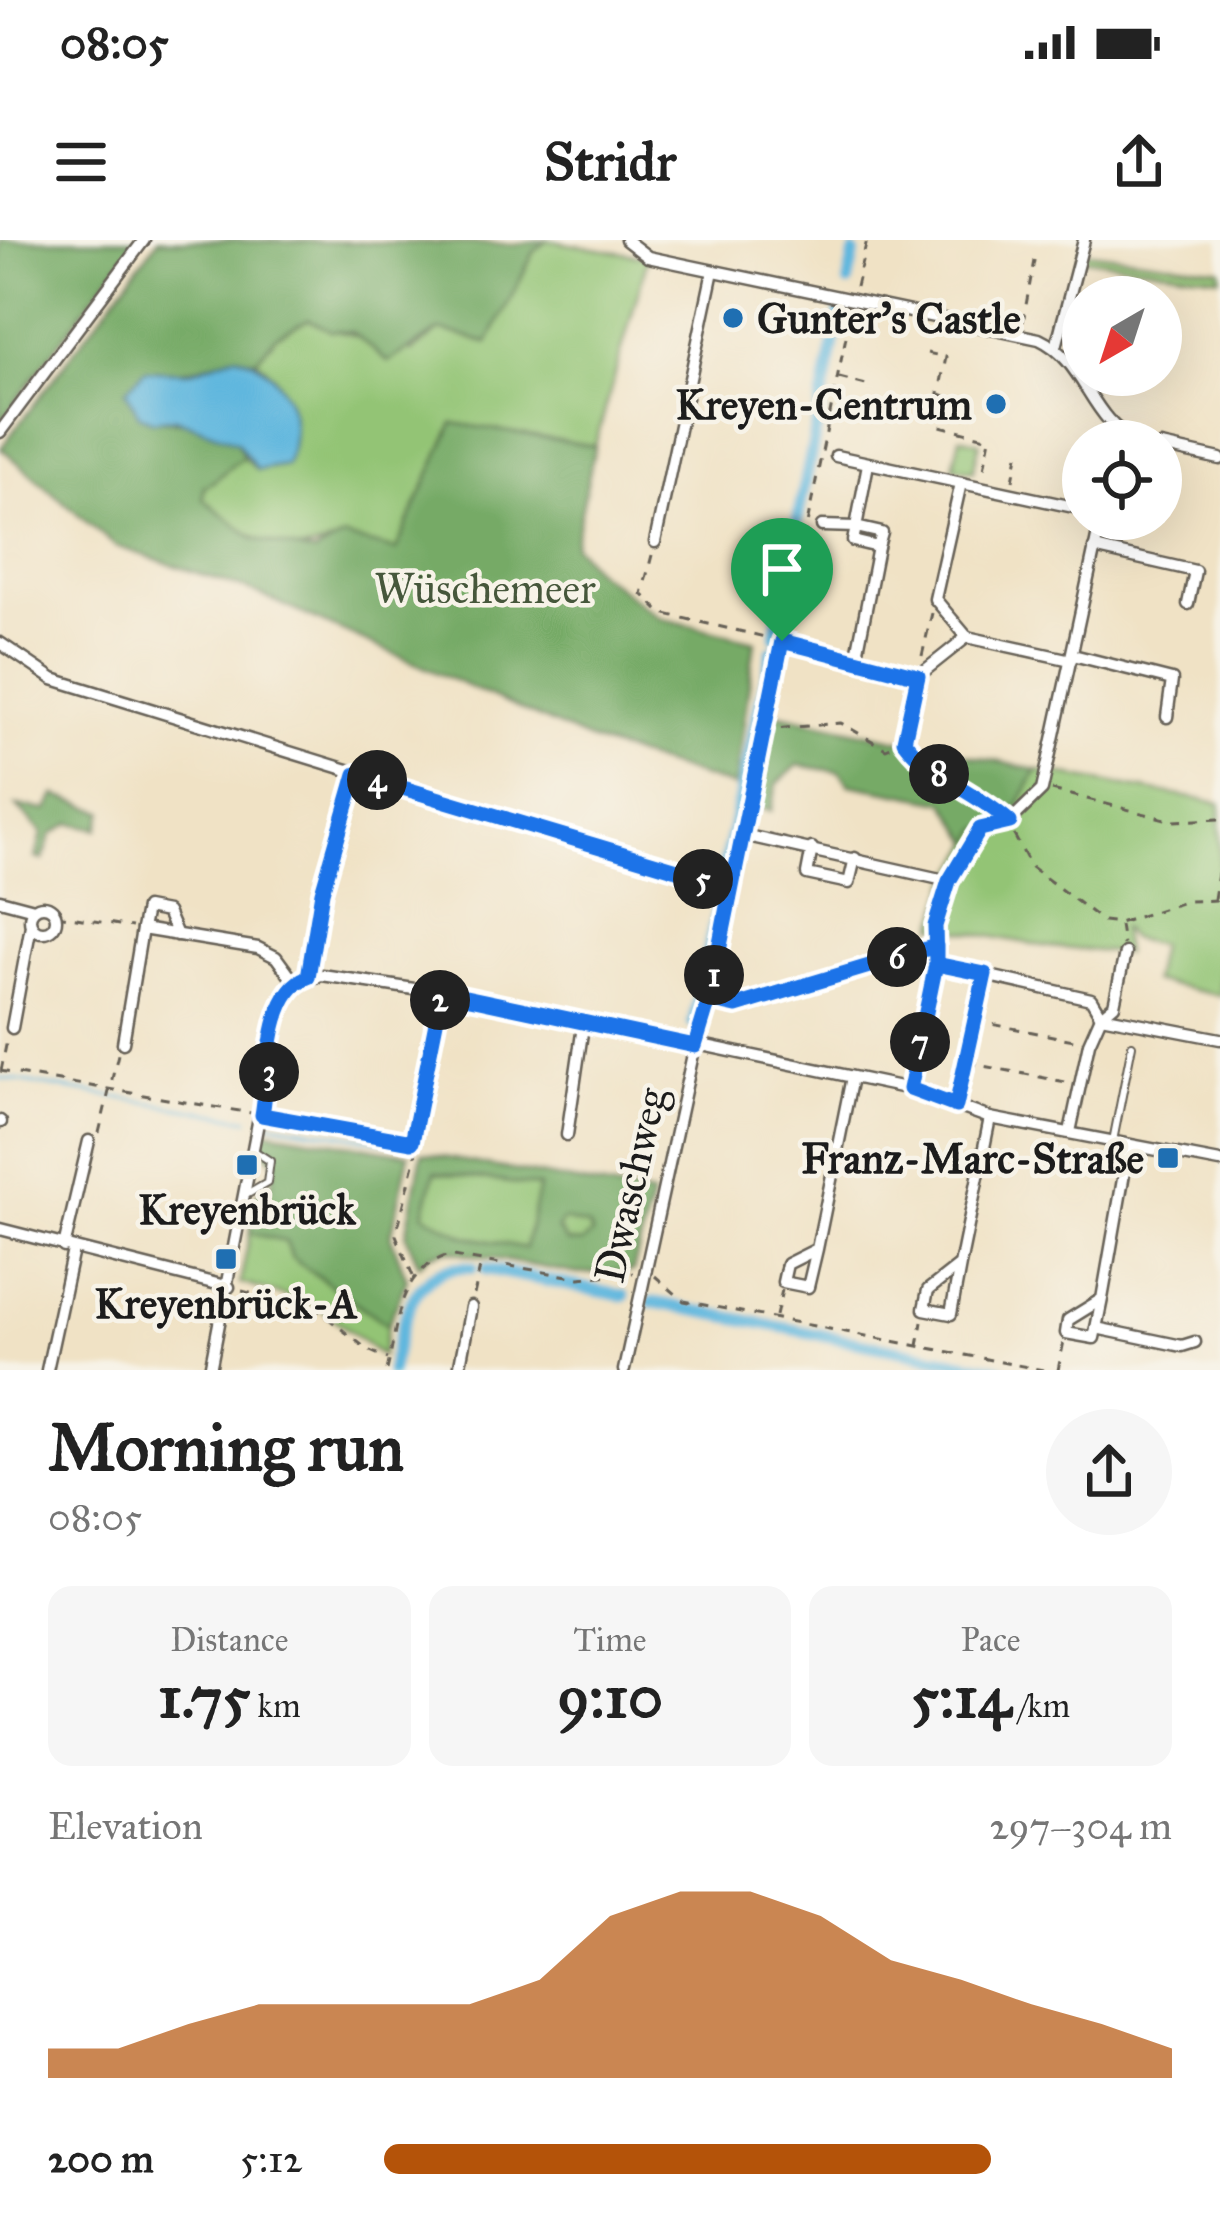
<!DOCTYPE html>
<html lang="en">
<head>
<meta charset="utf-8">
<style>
	body { margin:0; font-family:"IM FELL Great Primer",serif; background:#f6f6f6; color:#222; height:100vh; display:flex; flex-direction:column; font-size:45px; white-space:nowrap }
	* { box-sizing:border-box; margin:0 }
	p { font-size:39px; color:#767676 }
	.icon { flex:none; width:66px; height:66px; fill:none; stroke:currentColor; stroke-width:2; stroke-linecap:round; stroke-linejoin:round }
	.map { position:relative; height:1130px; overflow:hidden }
	.sheet { display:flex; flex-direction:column; background:#fff; flex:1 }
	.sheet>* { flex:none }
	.needle { width:78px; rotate:219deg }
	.buttons { position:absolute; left:1062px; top:36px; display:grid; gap:24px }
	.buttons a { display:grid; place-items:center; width:120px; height:120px; border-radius:50%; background:#fff; box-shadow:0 12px 48px #0002; font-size:60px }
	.pin { position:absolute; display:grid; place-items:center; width:102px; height:102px; color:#fff; margin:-123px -51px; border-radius:50% 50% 50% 0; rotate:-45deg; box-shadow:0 0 12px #0007 }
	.pin .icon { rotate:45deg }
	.km { position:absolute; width:60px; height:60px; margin:-30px; border-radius:50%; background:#222; color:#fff; font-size:33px; line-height:60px; text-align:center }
	.round { display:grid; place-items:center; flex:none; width:126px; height:126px; border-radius:63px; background:#f6f6f6 }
	.head { display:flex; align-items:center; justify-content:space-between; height:204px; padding:0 48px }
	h1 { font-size:66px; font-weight:800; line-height:90px }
	.figures { display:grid; grid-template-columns:repeat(3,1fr); gap:18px; height:204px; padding:12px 48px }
	.figures div { display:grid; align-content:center; border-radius:24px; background:#f6f6f6; text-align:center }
	.figures b { font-size:60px; font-weight:800 }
	.figures small { font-size:33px; font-weight:400 }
	.figures p { font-size:33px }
	.chart { height:336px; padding:24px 48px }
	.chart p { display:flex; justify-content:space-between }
	.chart svg { width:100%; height:216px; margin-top:12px; fill:#b45309; opacity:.7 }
	ul { padding:0 48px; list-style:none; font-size:39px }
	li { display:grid; grid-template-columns:192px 144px 1fr; align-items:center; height:90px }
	li i { height:30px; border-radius:15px; background:#b45309 }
	.status { display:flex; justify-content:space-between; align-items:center; height:84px; padding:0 60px; background:#fff; direction:ltr }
	.status svg { height:33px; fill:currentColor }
	header { display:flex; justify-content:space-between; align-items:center; height:156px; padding:0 48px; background:#fff; font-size:54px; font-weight:800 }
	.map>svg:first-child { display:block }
	.green { fill:#93c474; stroke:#587048; stroke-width:3 }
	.forest { fill:#76aa66; stroke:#496341; stroke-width:3; fill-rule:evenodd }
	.water { fill:#61b7de; stroke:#3e6a7d; stroke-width:3 }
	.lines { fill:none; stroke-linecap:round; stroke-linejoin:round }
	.stream { stroke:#61b7de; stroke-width:3 }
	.canal { stroke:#61b7de; stroke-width:12 }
	.lane-casing { stroke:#666157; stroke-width:10 }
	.street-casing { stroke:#666157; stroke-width:15 }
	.path { stroke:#666157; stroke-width:3; stroke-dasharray:9 9; stroke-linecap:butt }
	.lane { stroke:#fff; stroke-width:6 }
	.street { stroke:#fff; stroke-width:10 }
	.route-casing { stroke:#fff; stroke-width:24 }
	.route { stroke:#1a73e8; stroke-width:15 }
	.poi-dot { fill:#1f6fb2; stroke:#f7f3e8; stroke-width:4.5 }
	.labels { text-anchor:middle; stroke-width:9; stroke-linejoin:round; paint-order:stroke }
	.poi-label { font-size:42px; font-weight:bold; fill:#1c1c1c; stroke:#f7f3e8; text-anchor:end }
	.park-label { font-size:42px; fill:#46573b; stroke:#f7f3e8 }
	.street-label { font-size:42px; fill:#1c1c1c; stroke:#f7f3e8 }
</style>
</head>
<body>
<div class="status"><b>08:05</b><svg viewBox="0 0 49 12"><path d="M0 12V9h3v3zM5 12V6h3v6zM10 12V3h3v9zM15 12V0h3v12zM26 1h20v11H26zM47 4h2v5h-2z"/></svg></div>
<header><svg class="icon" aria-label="menu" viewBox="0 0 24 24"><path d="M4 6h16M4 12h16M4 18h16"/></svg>Stridr<svg class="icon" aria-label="share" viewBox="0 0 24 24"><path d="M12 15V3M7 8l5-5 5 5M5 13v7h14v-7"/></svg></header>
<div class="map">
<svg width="1220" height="1130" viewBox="0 0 1220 1130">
	<rect width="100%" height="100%" fill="#f7f3e8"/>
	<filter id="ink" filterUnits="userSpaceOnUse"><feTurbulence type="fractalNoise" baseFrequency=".00833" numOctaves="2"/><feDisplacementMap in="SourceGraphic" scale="24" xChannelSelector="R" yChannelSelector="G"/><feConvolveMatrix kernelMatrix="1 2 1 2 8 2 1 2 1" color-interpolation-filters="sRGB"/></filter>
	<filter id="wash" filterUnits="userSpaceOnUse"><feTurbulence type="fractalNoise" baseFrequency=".004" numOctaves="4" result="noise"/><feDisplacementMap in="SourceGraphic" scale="48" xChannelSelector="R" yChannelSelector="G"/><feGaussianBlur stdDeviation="2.7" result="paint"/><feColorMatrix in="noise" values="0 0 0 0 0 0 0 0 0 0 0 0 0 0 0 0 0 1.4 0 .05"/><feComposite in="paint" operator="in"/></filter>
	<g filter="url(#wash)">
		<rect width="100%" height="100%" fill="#f0e2c5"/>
		<g class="green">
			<path d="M546,0l102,17 -53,189 -142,-22 -57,126 -52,-13c-57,31 -97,0 -141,-38l1,-13c18,-6 22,-21 40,-28l13,12 28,-5c18,-37 6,-80 -29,-105l20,-24 34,-17c29,17 69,21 103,32l27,-21 48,13 46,-91z"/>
			<path d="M1081,11l139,18v8l-140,-19z"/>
			<path d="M960,197l20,5 -7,29 -20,-4z"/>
			<path d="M1037,530l183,33v193l-68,-15 7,-36 -30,-7 -8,-11 4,26 -77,-6 -113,-21 14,-45 31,-52 29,-8z"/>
			<path d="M435,932l104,15 -14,61 -61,-12 -41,-22z"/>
			<path d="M562,979l29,8 1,7 -10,9 -15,-1 -10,-16z"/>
			<path d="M250,993l36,8 6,17 96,67 -6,31 -66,-51 -76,-22z"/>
		</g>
		<g class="forest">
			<path d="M0,0h136l-136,183z"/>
			<path d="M158,0l358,4 30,-4 -12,12 -46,91 -48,-13 -52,32 -36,-30 -21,-1 -22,-12 -33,17 -20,24c-33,-8 -54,12 -86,12l-6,48 22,1 51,21 7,16c-18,7 -22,22 -40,28l-1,13 52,40 59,14 30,-16 52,13 57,-127 142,23 -21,99 20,24 66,49 95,23 -20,146 -141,-45 -345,-152 -134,-44 -114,-98z"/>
			<path d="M766,471l271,59 -28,52 -29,7 -8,14 -27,-41 -96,-18 -9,-12 -42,-7 -21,19 -6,27 -26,-7z"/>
			<path d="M55,555l49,17 -6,17 -27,-6 -19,11 -9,26 -7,-2 6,-25 -25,-27 31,4z"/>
			<path d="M263,890l146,24 -18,83 16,42 -19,46 -96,-67 -6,-17 -36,-8 7,-41 14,-4 5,-26 -16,-14z"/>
			<path d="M422,913l230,43 -19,75 -55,3 -131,-24 -18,5 -10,10 -13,-30zM435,932l104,15 -14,61 -61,-12 -40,-22zM563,980l25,6 4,8 -10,9 -15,-1 -10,-13z"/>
		</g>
		<path class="water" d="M236,115c50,13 70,65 50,110l-29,5 -20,-28 -62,-24 -22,3 -14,-6 -13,-25 19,-20 44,2z"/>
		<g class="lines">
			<g class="stream">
				<path d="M0,838l248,41"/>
				<path d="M265,882l142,23"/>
			</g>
			<g class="canal">
				<path d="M848,42l6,-28"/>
				<path d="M782,355l58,-283"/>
				<path d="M776,396l3,-22"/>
				<path d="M722,637l50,-226"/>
				<path d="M693,783l26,-122"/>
				<path d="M486,1029l138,27"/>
				<path d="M652,1062l349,68"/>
				<path d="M391,1130c12,-48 20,-107 81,-103"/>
			</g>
		</g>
	</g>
	<g filter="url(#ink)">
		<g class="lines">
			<defs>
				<g id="lane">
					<path d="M1113,901l19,-96"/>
					<path d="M248,954l19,-11 3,-22 -14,-9"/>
				</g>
				<g id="street">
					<path d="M626,0l22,17 391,82c48,22 50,83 99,102"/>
					<path d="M1161,80l10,2 -4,24"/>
					<path d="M1056,107l28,-107"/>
					<path d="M0,192l144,-192"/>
					<path d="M1161,206l59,13"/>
					<path d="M836,216l247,53"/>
					<path d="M961,243l-26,116 32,38"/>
					<path d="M822,286l34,1 12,-63"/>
					<path d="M856,287l26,6 -4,14 -25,-6z"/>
					<path d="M655,302l58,-271"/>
					<path d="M1094,308l101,23 -7,33"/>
					<path d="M967,397l104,23"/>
					<path d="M0,403l53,36 651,201"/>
					<path d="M799,406l119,30 49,-39"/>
					<path d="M1073,415l99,25 -5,37"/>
					<path d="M856,420l22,-113"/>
					<path d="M904,501l14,-65"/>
					<path d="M752,597l197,44"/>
					<path d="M812,608l-5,26 42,9 6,-25"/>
					<path d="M0,660l34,9"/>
					<circle cx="43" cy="679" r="13"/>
					<path d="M142,689l4,-21 21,4 10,23"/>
					<path d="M936,724l155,35 10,17 119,23"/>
					<path d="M295,743l27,-8 171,26 417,88 80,29 230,44"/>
					<path d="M12,788l19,-103"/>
					<path d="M123,803l19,-114 116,19 18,9 19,26"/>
					<path d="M910,849l26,-125 -1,-38 14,-45 31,-52 29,-7 33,-32 59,-271"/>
					<path d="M421,867l21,-115"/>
					<path d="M0,881l1,1"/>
					<path d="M1070,892l19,-89 12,-27 13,-11 11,-52"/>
					<path d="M567,895l17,-116"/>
					<path d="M0,989l229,58"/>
					<path d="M64,1007l25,-106"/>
					<path d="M817,1009l-9,38 -25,-5 4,-18 30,-15 35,-172"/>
					<path d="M960,1025l-9,49 -27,-5 4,-19 32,-25 30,-147"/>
					<path d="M1102,1059l-8,39 -28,-5 2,-13 34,-21 27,-154"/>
					<path d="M1096,1088l86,18 13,-4"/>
					<path d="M47,1130l26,-120"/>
					<path d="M210,1130l72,-371 13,-16"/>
					<path d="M459,1130l12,-63"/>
					<path d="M624,1130l71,-325"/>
				</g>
			</defs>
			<use href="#lane" class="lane-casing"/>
			<use href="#street" class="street-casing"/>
			<g class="path">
				<path d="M856,47l11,-47"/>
				<path d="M1023,82l12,-67"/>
				<path d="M927,113l19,4 -9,46 3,23 50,12 -7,36"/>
				<path d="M839,138l27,7"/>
				<path d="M940,154l10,4"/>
				<path d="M917,159l16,4"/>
				<path d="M1013,240l5,-25"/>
				<path d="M652,315l-10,39 19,19 130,30"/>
				<path d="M922,416l10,-43"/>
				<path d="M763,490l78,-7 45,26 9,-4"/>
				<path d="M911,510c21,29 61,37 88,62"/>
				<path d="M1052,550l121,31 47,-2"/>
				<path d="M1014,595l17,32 72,54 16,2 68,-22 33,-1"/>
				<path d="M1214,659l6,-38"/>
				<path d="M57,675l75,12"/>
				<path d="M1120,685l3,20"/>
				<path d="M308,730l14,-78 33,-111"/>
				<path d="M711,760l24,6 191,-57"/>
				<path d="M976,781l103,20"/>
				<path d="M701,793l151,-725"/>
				<path d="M968,823l103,20"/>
				<path d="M0,831l251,42"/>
				<path d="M1,831l6,-31"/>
				<path d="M959,856l23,-108"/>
				<path d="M272,877l140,25"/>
				<path d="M99,893l20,-83"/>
				<path d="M413,1036l-17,-41 20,-79 -4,-14 6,-24"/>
				<path d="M655,1036l29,25 359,69"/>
				<path d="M242,1051l77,20 49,39 20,9"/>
				<path d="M474,1055l7,-32"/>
				<path d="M776,1076l6,-26"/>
				<path d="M918,1106l4,-24"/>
				<path d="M387,1130c12,-47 8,-96 61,-115l131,23 54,-5"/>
				<path d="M1058,1130l6,-29"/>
			</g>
			<use href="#lane" class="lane"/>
			<use href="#street" class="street"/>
		</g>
	</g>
	<g class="lines" filter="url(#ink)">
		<defs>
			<path id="route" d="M782,401l-73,359 -14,46 -253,-54 -30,150 -150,-27c7,-38 4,-124 46,-138l14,-85 34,-118 375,112 -22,114 27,6 200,-60v18l49,10 -29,132 -46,-17 26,-125 -1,-38 14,-45 31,-52 30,-7c-35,-31 -79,-44 -106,-81l14,-65 -136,-35"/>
		</defs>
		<use href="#route" class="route-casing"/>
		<use href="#route" class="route"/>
	</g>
	<g class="poi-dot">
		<circle cx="733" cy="78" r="12"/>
		<circle cx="996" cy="164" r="12"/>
		<rect x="1156" y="906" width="24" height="24" rx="6"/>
		<rect x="235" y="913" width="24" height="24" rx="6"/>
		<rect x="214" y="1007" width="24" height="24" rx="6"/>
	</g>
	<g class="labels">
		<g class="poi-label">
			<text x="757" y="93" text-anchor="start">Gunter's Castle</text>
			<text x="972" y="179">Kreyen-Centrum</text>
			<text x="1144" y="933">Franz-Marc-Straße</text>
			<text x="247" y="984" text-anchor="middle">Kreyenbrück</text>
			<text x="226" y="1078" text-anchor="middle">Kreyenbrück-A</text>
		</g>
		<g class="park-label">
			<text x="485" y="363">Wüschemeer</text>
		</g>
		<g class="street-label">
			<text transform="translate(630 945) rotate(-77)" y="15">Dwaschweg</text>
		</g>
	</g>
</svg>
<div class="buttons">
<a><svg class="needle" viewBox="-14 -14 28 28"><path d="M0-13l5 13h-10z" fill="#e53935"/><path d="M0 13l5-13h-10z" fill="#767676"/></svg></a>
<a><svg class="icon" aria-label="locate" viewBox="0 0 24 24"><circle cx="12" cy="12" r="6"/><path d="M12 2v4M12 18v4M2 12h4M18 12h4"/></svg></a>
</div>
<div class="pin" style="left:782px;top:401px;background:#1e9e55"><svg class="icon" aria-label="arrive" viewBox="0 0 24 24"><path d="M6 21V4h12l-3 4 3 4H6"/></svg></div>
<b class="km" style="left:714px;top:735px">1</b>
<b class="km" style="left:440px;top:760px">2</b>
<b class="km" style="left:269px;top:832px">3</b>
<b class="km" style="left:377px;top:540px">4</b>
<b class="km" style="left:703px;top:639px">5</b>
<b class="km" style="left:897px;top:717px">6</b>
<b class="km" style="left:920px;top:802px">7</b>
<b class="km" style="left:939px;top:534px">8</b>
</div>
<section class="sheet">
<div class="head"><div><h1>Morning run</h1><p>08:05</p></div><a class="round"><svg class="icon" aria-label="share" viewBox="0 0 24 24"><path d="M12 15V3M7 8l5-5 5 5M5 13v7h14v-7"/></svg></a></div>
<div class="figures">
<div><p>Distance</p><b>1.75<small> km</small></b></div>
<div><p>Time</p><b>9:10</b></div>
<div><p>Pace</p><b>5:14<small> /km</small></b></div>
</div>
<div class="chart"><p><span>Elevation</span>297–304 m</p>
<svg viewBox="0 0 160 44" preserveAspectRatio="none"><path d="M0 44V38L10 38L20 33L30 29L40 29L50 29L60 29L70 24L80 11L90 6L100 6L110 11L120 20L130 24L140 29L150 33L160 38V44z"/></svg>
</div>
<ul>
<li><b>200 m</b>5:12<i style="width:77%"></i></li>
</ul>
</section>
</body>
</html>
